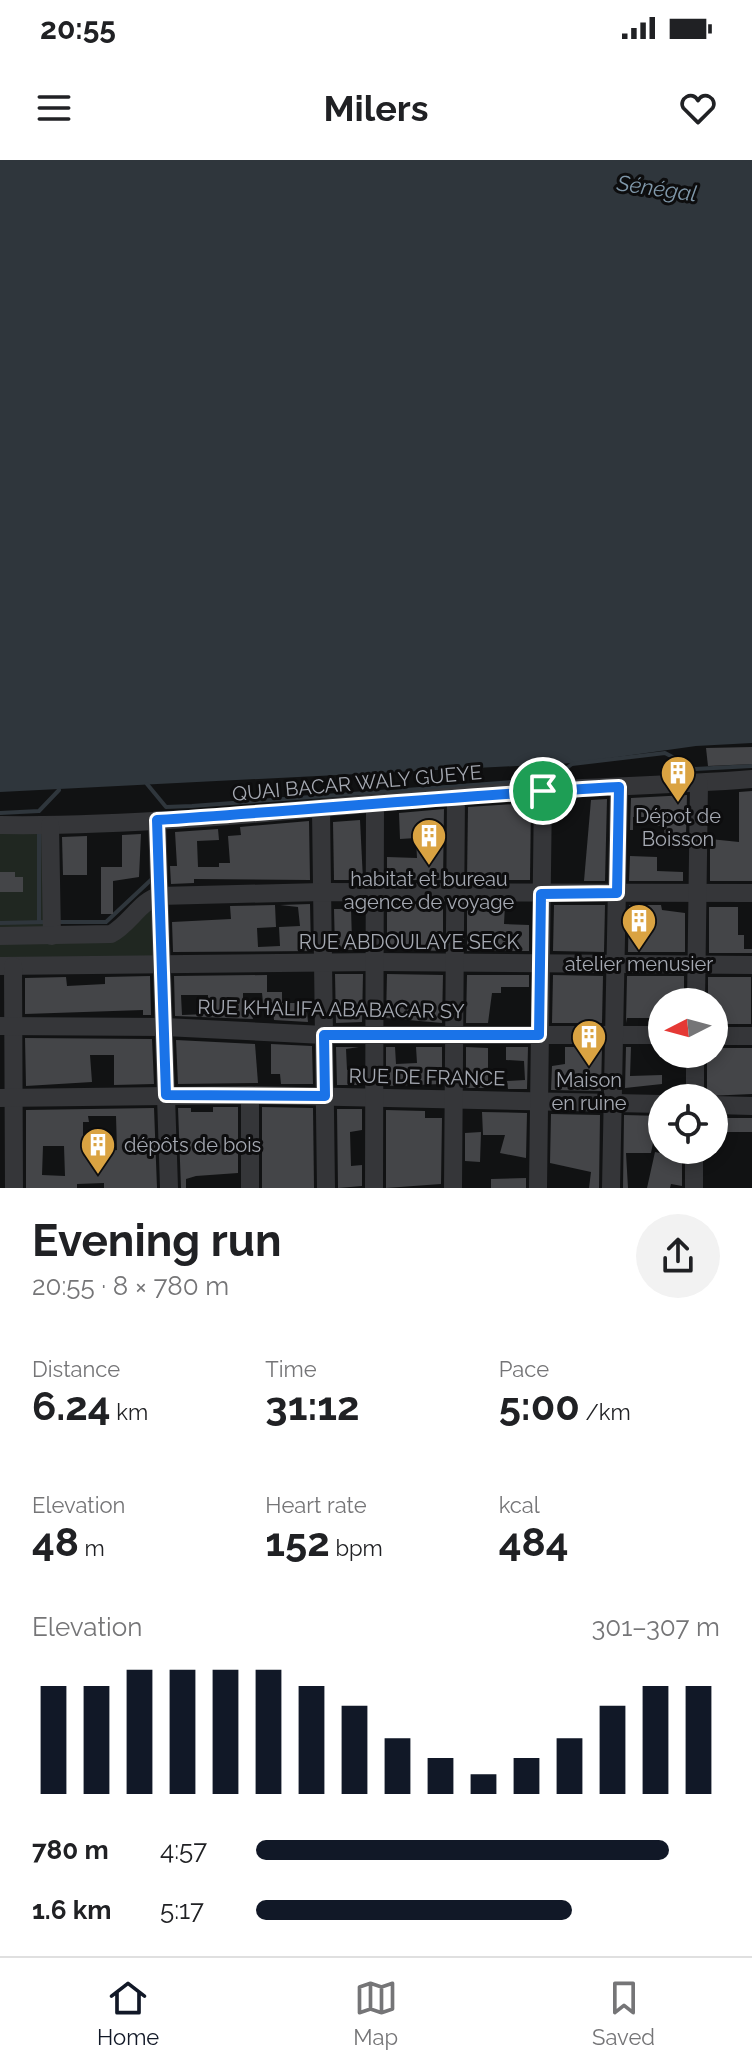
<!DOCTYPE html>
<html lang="en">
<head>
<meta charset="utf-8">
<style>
	body { margin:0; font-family:Raleway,sans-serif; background:#f2f2f2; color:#202124; height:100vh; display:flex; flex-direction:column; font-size:30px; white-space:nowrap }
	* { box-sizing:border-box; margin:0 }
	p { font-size:26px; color:#757577 }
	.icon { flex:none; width:44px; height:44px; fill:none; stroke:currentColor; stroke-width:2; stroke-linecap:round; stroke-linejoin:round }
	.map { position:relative; height:1028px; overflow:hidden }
	.details { display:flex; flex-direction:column; background:#fff; flex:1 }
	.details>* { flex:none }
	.needle { width:52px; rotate:264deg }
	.controls { position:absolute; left:648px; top:828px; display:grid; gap:16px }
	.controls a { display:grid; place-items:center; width:80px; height:80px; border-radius:50%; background:#fff; box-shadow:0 4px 12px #0003; font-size:40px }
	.pin { position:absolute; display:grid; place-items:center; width:68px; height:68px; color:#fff; margin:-34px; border:4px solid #fff; border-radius:50%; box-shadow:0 2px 8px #0007 }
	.round { display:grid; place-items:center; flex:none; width:84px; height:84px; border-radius:42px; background:#f2f2f2 }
	.headline { display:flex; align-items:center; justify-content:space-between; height:136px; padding:0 32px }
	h1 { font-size:44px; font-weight:700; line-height:60px }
	.figures { display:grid; grid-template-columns:repeat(3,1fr); gap:12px; height:136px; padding:8px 32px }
	.figures div { display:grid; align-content:center }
	.figures b { font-size:40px; font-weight:700 }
	.figures small { font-size:22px; font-weight:400 }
	.figures p { font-size:22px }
	.chart { height:224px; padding:16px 32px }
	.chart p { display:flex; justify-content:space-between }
	.chart svg { width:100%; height:144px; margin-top:8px; stroke:#111827; stroke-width:6 }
	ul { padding:0 32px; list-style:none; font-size:26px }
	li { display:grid; grid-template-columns:128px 96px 1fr; align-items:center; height:60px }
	li i { height:20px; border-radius:10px; background:#111827 }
	.status { display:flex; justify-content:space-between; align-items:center; height:56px; padding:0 40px; background:#fff; direction:ltr }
	.status svg { height:22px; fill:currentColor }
	header { display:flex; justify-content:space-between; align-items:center; height:104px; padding:0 32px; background:#fff; font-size:36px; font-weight:700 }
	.menu { display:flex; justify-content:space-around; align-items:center; height:112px; border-top:2px solid #e0e0e0; background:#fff; font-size:22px; color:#757577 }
	.menu a { display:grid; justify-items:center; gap:4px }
	.menu .active { color:#111827 }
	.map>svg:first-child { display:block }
	.green { fill:#202721 }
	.water { fill:#2f363c }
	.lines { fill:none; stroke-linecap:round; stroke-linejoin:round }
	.stream { stroke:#2f363c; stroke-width:4 }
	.building { fill:#444548; fill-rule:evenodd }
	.minor { stroke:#353639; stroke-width:18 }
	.route-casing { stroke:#fff; stroke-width:16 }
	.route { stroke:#1a73e8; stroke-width:10 }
	.labels { text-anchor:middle; stroke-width:6; stroke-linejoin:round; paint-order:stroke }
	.street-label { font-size:20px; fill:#a5a9b2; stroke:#0d0d0e }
	.poi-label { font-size:20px; fill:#a5a9b2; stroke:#0d0d0e }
	.water-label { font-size:22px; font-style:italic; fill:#7f97a9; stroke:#0d0d0e }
</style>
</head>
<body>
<div class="status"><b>20:55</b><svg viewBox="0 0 49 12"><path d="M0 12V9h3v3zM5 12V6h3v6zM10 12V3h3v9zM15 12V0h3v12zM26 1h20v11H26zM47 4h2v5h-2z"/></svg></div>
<header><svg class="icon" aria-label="menu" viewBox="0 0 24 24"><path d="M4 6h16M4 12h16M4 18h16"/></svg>Milers<svg class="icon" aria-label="heart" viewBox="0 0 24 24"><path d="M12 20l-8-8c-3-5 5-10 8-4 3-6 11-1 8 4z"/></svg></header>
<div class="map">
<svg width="752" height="1028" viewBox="0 0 752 1028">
	<rect width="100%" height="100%" fill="#111213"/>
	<g class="green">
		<path d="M0,670l46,1v98h-46z"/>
		<path d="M156,738l2,62 -158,1v-20h103z"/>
	</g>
	<path class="water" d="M0,0h752v583l-56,3 -121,17 -575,29z"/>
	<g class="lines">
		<g class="stream">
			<path d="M147,624l19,23 26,-1 360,-27 20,-15 93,-11 30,16 57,-3"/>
			<path d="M0,653l39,-2 20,-21"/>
			<path d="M39,669v93"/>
			<path d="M59,762h47l47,-44"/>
			<path d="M0,763l46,-1"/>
		</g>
	</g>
	<g class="building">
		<path d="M752,587v17l-44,2 -2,-18z"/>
		<path d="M752,631v90h-42v-42l29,3v-50z"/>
		<path d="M687,635l-1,40 -10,1v6h-11l-1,-16 -11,-1v-8h-20v13h-3l1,-32z"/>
		<path d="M607,639l-2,82h-21l7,-81z"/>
		<path d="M531,643l-1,77h-63l1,-73z"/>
		<path d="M444,649l-1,71h-48v-4l-8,1v-20l30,1 -1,-20 -16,1 -1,-26z"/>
		<path d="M360,660l3,60h-29l-1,-58z"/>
		<path d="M309,661l1,59 -116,-1v4l-23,1 -1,-18h7l-2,-34 43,-3 1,11 -22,1 1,26h21v-4h11l-2,-27 13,-1 -1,-8z"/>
		<path d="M141,674l-2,43 -26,4v33h-12v-47h21v-32z"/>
		<path d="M87,676v39h-24l-1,-38z"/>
		<path d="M630,696l27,1v14l26,1v9h-54z"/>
		<path d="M0,712h15v5h8v15h-23z"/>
		<path d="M310,744l1,47 -138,1 -1,-30 59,-3 -1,-13 45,-1 1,22 -19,1 1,19 22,-1 -1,-19 21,-1 -2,-19 -18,-2z"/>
		<path d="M387,744h56v47l-28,-1v-6l-28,1z"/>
		<path d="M467,744h38l-1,20 25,1v26h-62z"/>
		<path d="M554,745h51l-1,47 -51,-1z"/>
		<path d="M629,745h32l1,5 23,3v39h-57z"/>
		<path d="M709,747h29v28h6v14h8v4h-43z"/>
		<path d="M334,749h17l1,31 11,-1v11h-28z"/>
		<path d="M335,814h28l-1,48 -26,1z"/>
		<path d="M387,814l56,1 -1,48 -56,-5z"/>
		<path d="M267,815v17h15v11h24l2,19 -34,-2 -2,-18 -9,1 -1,-10h-19v21l9,-1 1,6 -78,-3 -1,-40zM181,835h27v19l-26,1z"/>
		<path d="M467,815h62v12h-28v6h-9l-4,30h-22z"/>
		<path d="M553,815l50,1 -1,47h-50z"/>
		<path d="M150,816l1,39h-8v-5l-118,4v-36l41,-1 1,9 38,-2v-7z"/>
		<path d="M627,816h57v18h-14l1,8 -12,2v14h-32l-1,5z"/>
		<path d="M708,817h43v47h-37v-22h-6z"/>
		<path d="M25,878l127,1 2,45 -40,1v-30h-24l2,27 -66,4z"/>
		<path d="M176,880l79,4 3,39 -80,1z"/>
		<path d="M271,884l41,2 1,38h-32l-1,-10h-9z"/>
		<path d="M336,887h23l-13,2 1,21 5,-1v7l10,-1v10h-25z"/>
		<path d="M386,887h9l1,17 21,-1 -1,-16h26v37l-56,2z"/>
		<path d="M466,887l22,1v40h-22z"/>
		<path d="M506,887h22l-1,42h-19l-1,-8 18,-1 -1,-19 -18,-1z"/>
		<path d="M565,887h37l-1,44 -50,-1 1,-24 13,-2z"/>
		<path d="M626,887h5l-1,29 32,-1v9l-37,4z"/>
		<path d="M714,888h38v46l-45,2v-42h7z"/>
		<path d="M213,947h25v66l-42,3 -10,3v9h-5l-3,-80h13v4h22z"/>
		<path d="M262,947l51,1 1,80h-52z"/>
		<path d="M154,948l3,80h-53v-5l-27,1v4h-51v-78zM88,956h28l1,34 -24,3v-12h-10v-19h6zM43,986h21l1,30 -23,-1z"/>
		<path d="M337,949h25v21l-12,2 1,34 11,-1v21l-24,2z"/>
		<path d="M386,950l39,1v7h17l-1,66 -55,4z"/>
		<path d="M482,952l45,1 -1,45 -26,-5 5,-18h-22z"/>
		<path d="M551,954l49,1 -1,73h-10l2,-16 -41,-9z"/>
		<path d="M624,955l38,1v13l-6,-1 -5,25h-25l2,35h-5z"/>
		<path d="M714,958h38v14h-26v-14z"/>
		<path d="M481,972l-1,30 -15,-1v-28z"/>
		<path d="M675,990h7v36l-11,-2 -1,4h-23l8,-36 20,4z"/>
		<path d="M526,1018v10h-35v-9z"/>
	</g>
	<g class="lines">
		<g class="minor">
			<path d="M321,650l5,378"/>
			<path d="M157,660l12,368"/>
			<path d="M0,665c152,2 304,-16 455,-29 98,-9 198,-9 297,-17"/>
			<path d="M50,665l2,111"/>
			<path d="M0,776l111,-2c18,-9 30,-34 48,-38l163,-4 430,1"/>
			<path d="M0,806l377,-4 375,3"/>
			<path d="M13,806l1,222"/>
			<path d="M696,842l3,-219"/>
			<path d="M0,866l165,1 159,8h338"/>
			<path d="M714,876h38"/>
			<path d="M0,938l250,-3 412,9"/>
			<path d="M695,938v-44"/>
			<path d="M714,945l38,1"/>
			<path d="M250,1028v-93"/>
			<path d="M374,1028l1,-383"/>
			<path d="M453,1028l3,-392"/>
			<path d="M538,1028l5,-397"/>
			<path d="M611,1028l8,-401"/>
			<path d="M694,1028v-38"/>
		</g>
	</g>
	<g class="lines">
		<defs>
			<path id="route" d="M619,627l-2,106 -76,1 -2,141h-215l1,61 -159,-1 -9,-275c154,-10 308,-25 462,-33z"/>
		</defs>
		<use href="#route" class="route-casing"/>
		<use href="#route" class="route"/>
	</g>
	<defs>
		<symbol id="building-pin" viewBox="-11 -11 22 30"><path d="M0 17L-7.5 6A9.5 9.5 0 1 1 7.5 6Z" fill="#daa342" stroke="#0d0d0e"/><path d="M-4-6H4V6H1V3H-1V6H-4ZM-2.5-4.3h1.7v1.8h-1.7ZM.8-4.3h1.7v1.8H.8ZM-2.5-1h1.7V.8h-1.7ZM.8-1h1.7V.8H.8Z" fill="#fff"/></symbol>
	</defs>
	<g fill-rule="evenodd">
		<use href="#building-pin" x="658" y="593" width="40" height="54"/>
		<use href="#building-pin" x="409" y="656" width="40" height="54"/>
		<use href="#building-pin" x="619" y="741" width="40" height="54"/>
		<use href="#building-pin" x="569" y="857" width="40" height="54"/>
		<use href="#building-pin" x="78" y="965" width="40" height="54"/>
	</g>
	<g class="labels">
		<g class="street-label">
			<text transform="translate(357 623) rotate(-5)" y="7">QUAI BACAR WALY GUEYE</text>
			<text x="409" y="789">RUE ABDOULAYE SECK</text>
			<text transform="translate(331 849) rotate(1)" y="7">RUE KHALIFA ABABACAR SY</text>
			<text transform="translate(427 917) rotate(1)" y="7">RUE DE FRANCE</text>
		</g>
		<g class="poi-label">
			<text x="678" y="663">Dépot de<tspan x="678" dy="23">Boisson</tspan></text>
			<text x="429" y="726">habitat et bureau<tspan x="429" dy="23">agence de voyage</tspan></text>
			<text x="639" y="811">atelier menusier</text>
			<text x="589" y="927">Maison<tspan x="589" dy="23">en ruine</tspan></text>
			<text x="124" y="992" text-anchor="start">dépôts de bois</text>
		</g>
		<g class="water-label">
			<text transform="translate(657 28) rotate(8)" y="8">Sénégal</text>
		</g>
	</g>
</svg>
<div class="controls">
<a><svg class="needle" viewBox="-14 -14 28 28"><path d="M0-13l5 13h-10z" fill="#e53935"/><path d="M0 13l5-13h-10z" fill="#757577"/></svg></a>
<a><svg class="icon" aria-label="locate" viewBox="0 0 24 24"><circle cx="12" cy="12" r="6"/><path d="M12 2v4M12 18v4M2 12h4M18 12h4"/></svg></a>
</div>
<div class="pin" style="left:543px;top:631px;background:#1e9e55"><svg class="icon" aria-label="arrive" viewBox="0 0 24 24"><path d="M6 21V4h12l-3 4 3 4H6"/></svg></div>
</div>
<section class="details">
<div class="headline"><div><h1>Evening run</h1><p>20:55 · 8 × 780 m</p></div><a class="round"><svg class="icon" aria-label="share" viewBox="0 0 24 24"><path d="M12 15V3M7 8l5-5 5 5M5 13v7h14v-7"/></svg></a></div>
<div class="figures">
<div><p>Distance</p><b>6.24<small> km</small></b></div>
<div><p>Time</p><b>31:12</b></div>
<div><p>Pace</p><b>5:00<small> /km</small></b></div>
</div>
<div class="figures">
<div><p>Elevation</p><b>48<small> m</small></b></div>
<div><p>Heart rate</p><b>152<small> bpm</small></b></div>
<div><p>kcal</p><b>484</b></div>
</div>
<div class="chart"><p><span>Elevation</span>301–307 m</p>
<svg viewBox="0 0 160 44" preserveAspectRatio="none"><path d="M5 44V11M15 44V11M25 44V6M35 44V6M45 44V6M55 44V6M65 44V11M75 44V17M85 44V27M95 44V33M105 44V38M115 44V33M125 44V27M135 44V17M145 44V11M155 44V11"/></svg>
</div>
<ul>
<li><b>780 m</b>4:57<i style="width:89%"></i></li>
<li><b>1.6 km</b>5:17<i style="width:68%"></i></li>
</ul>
</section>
<nav class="menu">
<a class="active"><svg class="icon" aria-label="home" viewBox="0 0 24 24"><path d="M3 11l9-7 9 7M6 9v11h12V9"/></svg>Home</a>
<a><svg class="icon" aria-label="map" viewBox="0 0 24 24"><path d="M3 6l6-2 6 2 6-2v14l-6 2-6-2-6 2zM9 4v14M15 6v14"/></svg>Map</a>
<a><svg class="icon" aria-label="saved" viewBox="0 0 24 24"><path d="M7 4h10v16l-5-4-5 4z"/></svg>Saved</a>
</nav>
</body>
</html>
